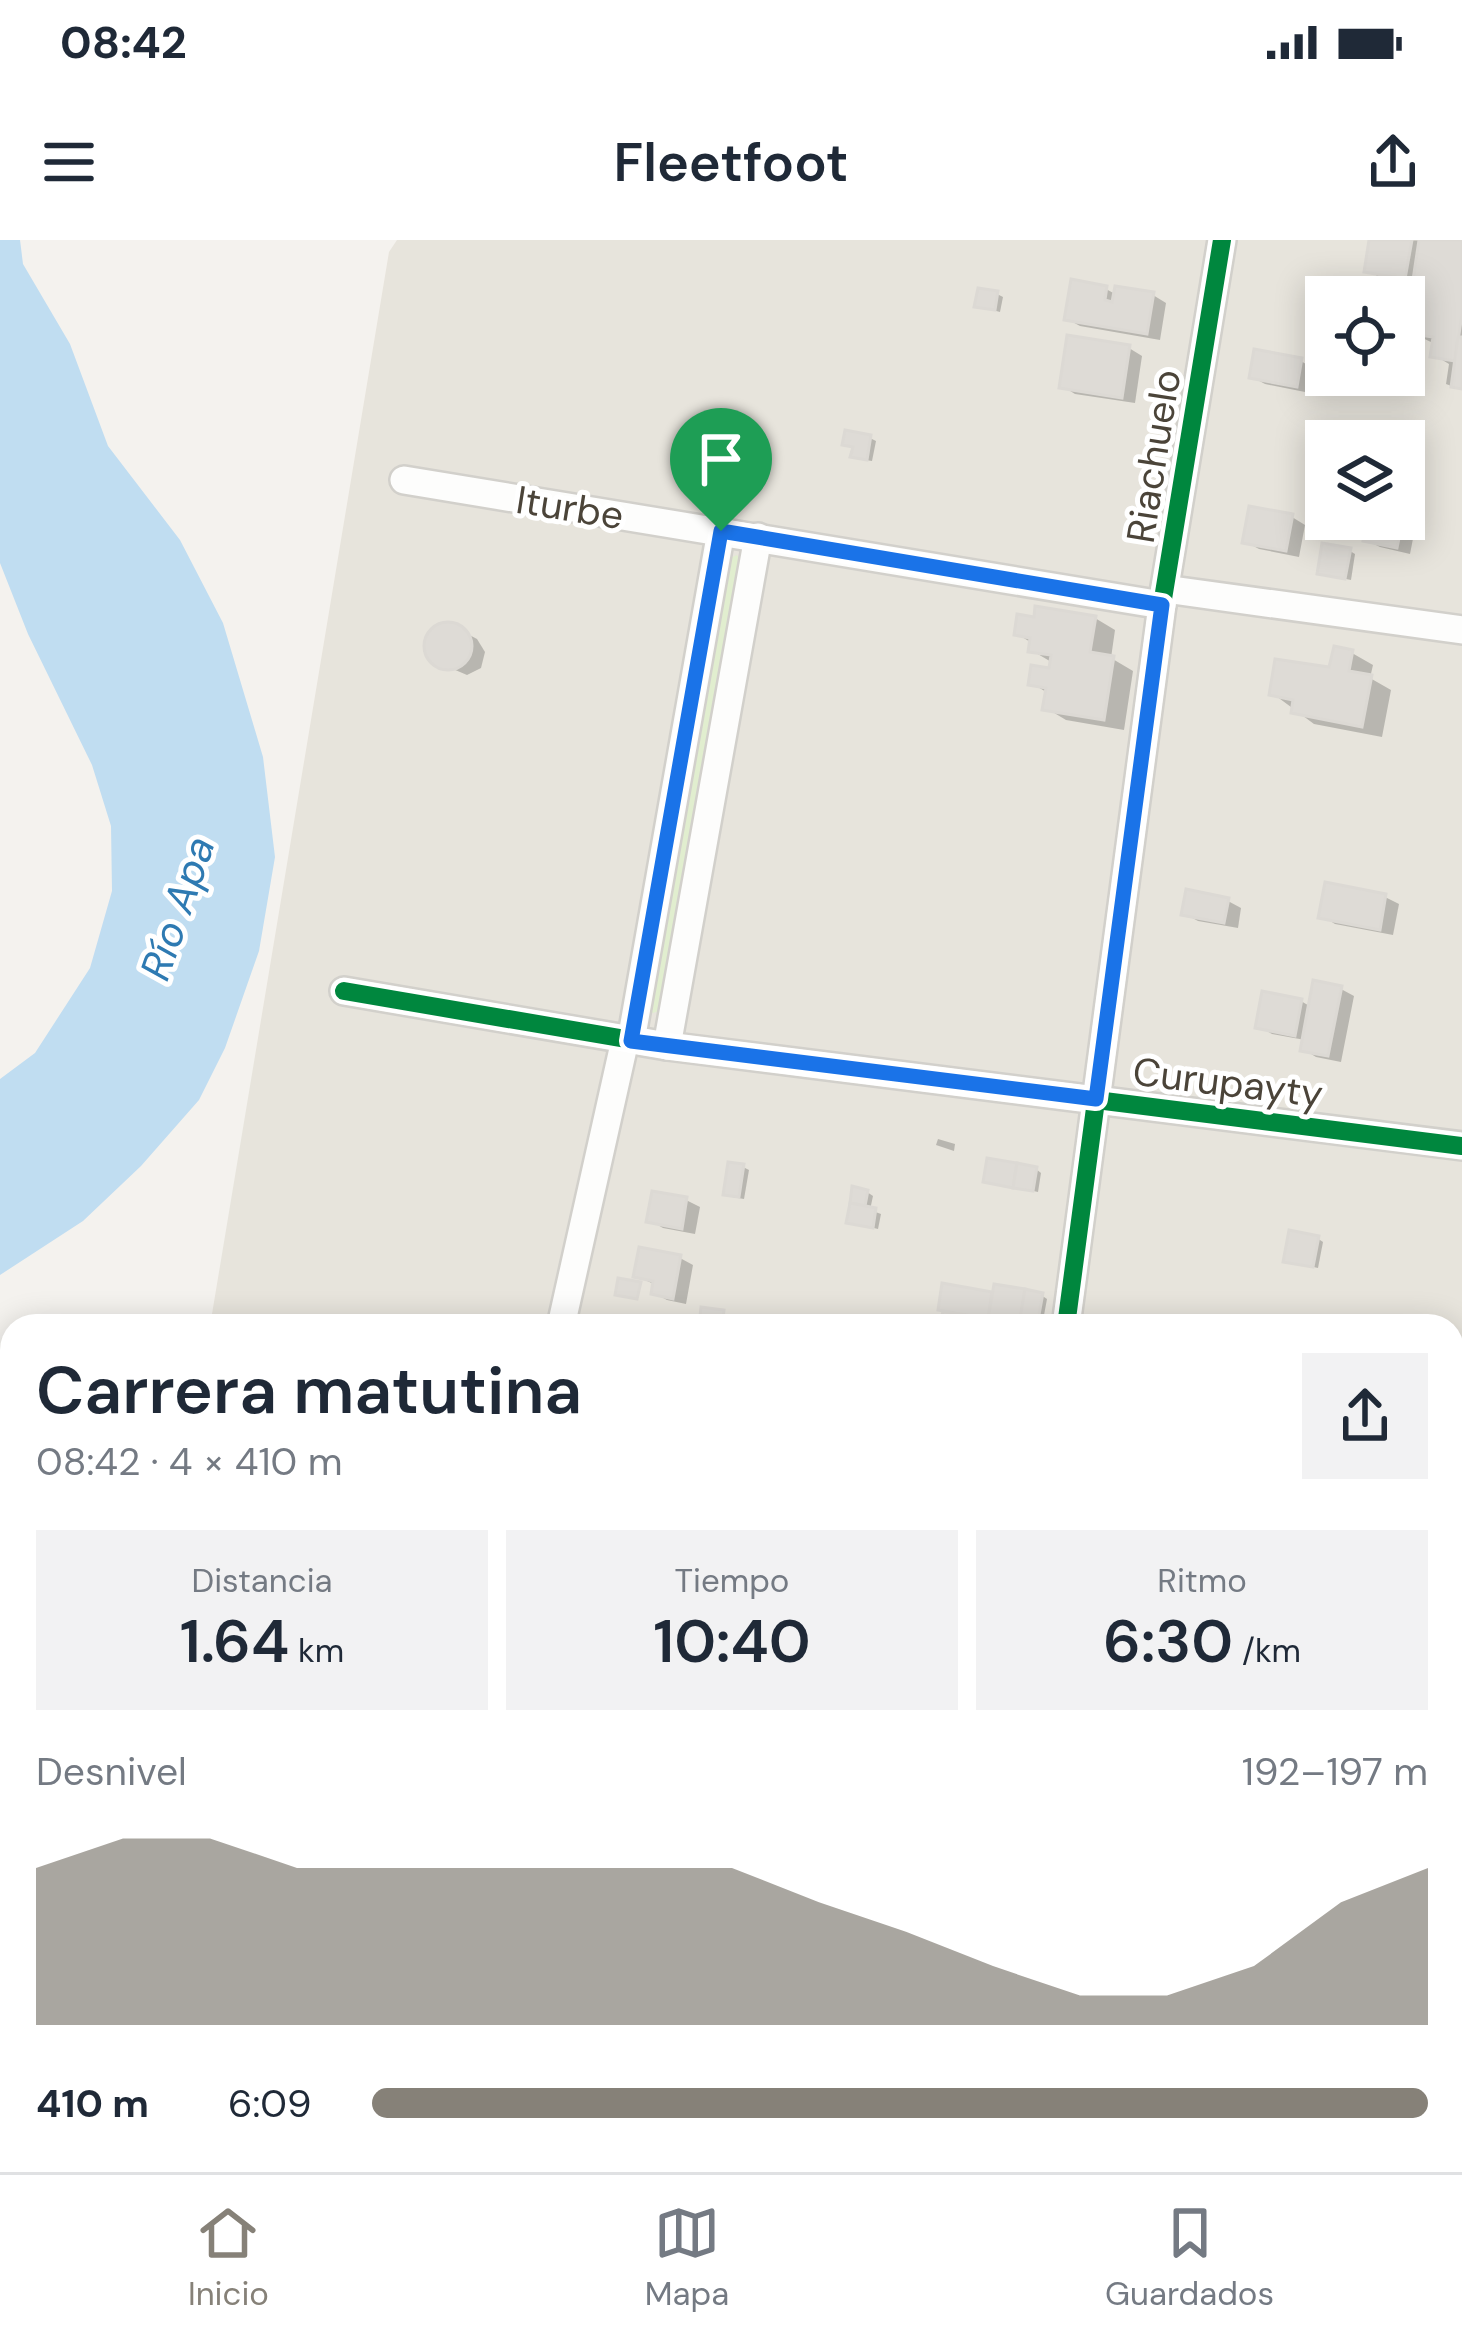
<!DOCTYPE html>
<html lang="es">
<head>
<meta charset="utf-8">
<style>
	body { margin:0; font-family:"DM Sans",sans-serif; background:#f2f2f3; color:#1f2937; height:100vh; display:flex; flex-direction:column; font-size:45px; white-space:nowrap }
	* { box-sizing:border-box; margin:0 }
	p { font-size:39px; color:#747a83 }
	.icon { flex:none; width:66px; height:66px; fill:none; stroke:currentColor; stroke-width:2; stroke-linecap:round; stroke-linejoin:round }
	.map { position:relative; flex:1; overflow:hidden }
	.panel { position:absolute; left:0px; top:1074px; width:1464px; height:858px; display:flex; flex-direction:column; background:#fff; border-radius:36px 36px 0 0; box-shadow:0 6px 30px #0003 }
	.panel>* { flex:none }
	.fabs { position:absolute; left:1305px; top:36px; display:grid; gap:24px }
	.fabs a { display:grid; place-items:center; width:120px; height:120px; border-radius:0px; background:#fff; box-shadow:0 6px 30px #0003; font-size:60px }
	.pin { position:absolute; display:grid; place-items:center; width:102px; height:102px; color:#fff; margin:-123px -51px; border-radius:50% 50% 50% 0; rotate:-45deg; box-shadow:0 0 12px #0007 }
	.pin .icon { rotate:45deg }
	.round { display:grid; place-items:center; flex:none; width:126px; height:126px; border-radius:0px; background:#f2f2f3 }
	.overview { display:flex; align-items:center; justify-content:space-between; height:204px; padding:0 36px }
	h1 { font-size:66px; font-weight:600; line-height:90px }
	.figures { display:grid; grid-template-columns:repeat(3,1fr); gap:18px; height:204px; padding:12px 36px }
	.figures div { display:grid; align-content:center; border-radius:0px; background:#f2f2f3; text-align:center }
	.figures b { font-size:60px; font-weight:600 }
	.figures small { font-size:33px; font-weight:400 }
	.figures p { font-size:33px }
	.chart { height:336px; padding:24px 36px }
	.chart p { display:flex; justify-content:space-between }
	.chart svg { width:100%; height:216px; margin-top:12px; fill:#868178; opacity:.7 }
	ul { padding:0 36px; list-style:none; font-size:39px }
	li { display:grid; grid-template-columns:192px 144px 1fr; align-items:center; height:90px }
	li i { height:30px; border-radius:15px; background:#868178 }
	.status { display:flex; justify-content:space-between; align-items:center; height:84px; padding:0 60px; background:#fff; direction:ltr }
	.status svg { height:33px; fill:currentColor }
	header { display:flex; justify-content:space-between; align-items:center; height:156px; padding:0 36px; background:#fff; font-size:54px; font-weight:600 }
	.menu { display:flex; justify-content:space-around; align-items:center; height:168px; border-top:3px solid #e0e1e3; background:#fff; font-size:33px; color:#747a83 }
	.menu a { display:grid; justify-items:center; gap:6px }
	.menu .current { color:#868178 }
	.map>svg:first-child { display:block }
	.residential { fill:#e7e4dc; fill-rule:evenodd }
	.green { fill:#e1eecf }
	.water { fill:#c0ddf1 }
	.shadow { fill:#0003 }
	.building { fill:#dedbd6; stroke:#dcd9d4; stroke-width:3 }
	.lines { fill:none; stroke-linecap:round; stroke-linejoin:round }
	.minor-casing { stroke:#d2d0cb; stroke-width:32 }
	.minor { stroke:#fdfdfc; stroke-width:27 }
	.cycleway-casing { stroke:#fff; stroke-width:26 }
	.cycleway { stroke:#00873e; stroke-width:18 }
	.route-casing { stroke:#fff; stroke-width:24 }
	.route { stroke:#1a73e8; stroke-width:15 }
	.labels { text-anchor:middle; stroke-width:10; stroke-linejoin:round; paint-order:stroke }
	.street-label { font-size:39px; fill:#4b4439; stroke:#fff }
	.water-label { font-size:42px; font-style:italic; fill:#2e7ab2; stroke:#fff }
</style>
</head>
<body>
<div class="status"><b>08:42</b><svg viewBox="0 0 49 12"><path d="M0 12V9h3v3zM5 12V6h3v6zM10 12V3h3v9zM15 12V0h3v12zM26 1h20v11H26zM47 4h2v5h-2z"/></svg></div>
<header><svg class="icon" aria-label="menu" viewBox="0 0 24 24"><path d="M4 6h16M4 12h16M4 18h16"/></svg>Fleetfoot<svg class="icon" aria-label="share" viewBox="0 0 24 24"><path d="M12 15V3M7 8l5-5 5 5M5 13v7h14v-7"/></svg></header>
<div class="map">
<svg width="1462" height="1932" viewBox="0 0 1462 1932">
	<rect width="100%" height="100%" fill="#f4f2ee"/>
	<path class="residential" d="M397,0h1065v1932h-1462v-460l12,1v447h1440v-834h-1242l179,-1074zM1326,57h78v78h-78zM1326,201h78v78h-78z"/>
	<path class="green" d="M737,315l4,5 -79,450 -9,3 -3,-2 80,-453z"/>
	<path class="water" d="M0,0h20l3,24 47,80 38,102 72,94 43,83 40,134 12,100 -16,94 -34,97 -26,52 -58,66 -58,55 -83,54v-196l35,-26 55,-85 22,-77 -1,-65 -19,-61 -64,-131 -28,-71z"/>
	<g class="shadow">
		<path d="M1372,0l90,1v149l-16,-6 3,-20 -15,-9 1,-11 -27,-13 7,-47 -34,-6 -14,-8z"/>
		<path d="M1106,49l11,6h36l13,8 -6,37 -80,-14 -13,-7z"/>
		<path d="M997,54l6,3 -3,15 -22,-6z"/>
		<path d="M1129,108l13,8 -7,47 -60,-9 -13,-8z"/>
		<path d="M1301,121l13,8 -4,24 -45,-9 -13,-7z"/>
		<path d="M870,198l6,3 -4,20 -13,-2 -4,-12 -10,-4z"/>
		<path d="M1404,245l18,8 -12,61 -30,-7 -14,-7 4,-21h34z"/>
		<path d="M1292,277l13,8 -6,32 -40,-8 -13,-7z"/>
		<path d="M1350,311l5,3 -4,26 -25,-5z"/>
		<path d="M1095,378l20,12 -4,28 22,13 -9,59 -58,-10 -20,-12 2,-15 -17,-10 21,-12 1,-8 -22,-13 1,-7 -15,-9z"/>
		<path d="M442,387l20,4 15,8 8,13 -4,16 -14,7 -33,-14 -7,-13 3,-14z"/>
		<path d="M1352,413l21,12 -3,13 21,12 -9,47 -68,-13 -42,-31 60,-23z"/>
		<path d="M1385,657l14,7 -6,31 -58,-11 -13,-8z"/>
		<path d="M1228,661l13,7 -3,20 -40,-7 -13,-7z"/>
		<path d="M1341,749l13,7 -13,66 -25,-5 -13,-8 2,-9 -33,-6 -14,-8 43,-25 10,6z"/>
		<path d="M938,899l17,5 -1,7 -18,-6z"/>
		<path d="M743,927l6,3 -5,29 -12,-2 -6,-4z"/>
		<path d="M1036,929l5,4 -3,19 -52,-11z"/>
		<path d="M867,952l6,4 -3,14 11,4 -3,15 -29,-7z"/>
		<path d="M686,960l14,7 -5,27 -32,-6 -14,-8z"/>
		<path d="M1317,998l6,4 -5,26 -32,-7z"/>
		<path d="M680,1018l13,7 -7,39 -19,-4 -13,-7 2,-8 -20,-9z"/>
		<path d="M945,1047l50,9 46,-1 6,4 -5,27 -62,-5 -1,5h-34z"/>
		<path d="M723,1073l13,7 -1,6h-33z"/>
		<path d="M1452,1623l10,6 -9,53 9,2v28l-10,-1z"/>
		<path d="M1452,1768l10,3v36l-10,-2z"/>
		<path d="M160,1920h78l-8,1 -3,11h-70z"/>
		<path d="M1355,1920h55l3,2 -1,10h-59z"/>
	</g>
	<g class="building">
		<path d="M1369,0h43l-7,39 -41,-7z"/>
		<path d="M1419,0h43v74l-7,47 -25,-4 3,-20 -28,-4z"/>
		<path d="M1071,39l36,7 -2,14 7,2 3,-16 39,6 -7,42 -83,-14z"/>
		<path d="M978,48l20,3 -3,19 -21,-3z"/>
		<path d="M1067,95l63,10 -8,53 -63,-10z"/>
		<path d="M1458,97h4v52l-11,-2z"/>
		<path d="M1254,109l48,9 -5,29 -48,-9z"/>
		<path d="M845,190l26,5 -4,25 -17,-3 3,-10 -11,-2z"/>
		<path d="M1249,266l44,8 -7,37 -44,-8z"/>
		<path d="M1367,279h36l-6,29 -34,-7z"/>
		<path d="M1322,303l29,5 -6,31 -28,-5z"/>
		<path d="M1035,366l61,10 -6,36 24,4 -10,64 -62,-10 4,-22 -18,-3 3,-20 18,3 2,-13 -23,-3 2,-14 -16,-3 3,-21 17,3z"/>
		<circle cx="448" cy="406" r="24"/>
		<path d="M1334,406l19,4 -4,21 23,4 -10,52 -71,-14 2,-13 -24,-5 6,-36 54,8z"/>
		<path d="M1325,642l61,12 -6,36 -62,-12z"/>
		<path d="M1186,649l43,9 -5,25 -43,-8z"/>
		<path d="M1313,740l29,6 -14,70 -28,-5z"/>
		<path d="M1262,751l40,8 -7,37 -40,-8z"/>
		<path d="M987,918l30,5 -4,25 -30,-6z"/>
		<path d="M728,922l16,2 -5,33 -16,-2z"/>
		<path d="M1017,923l20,4 -4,24 -20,-3z"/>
		<path d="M852,946l16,4 -3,16 -15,-3z"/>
		<path d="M652,951l35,6 -5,32 -36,-7z"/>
		<path d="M850,963l26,5 -3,20 -27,-5z"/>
		<path d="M1289,990l30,6 -6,31 -30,-5z"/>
		<path d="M639,1007l42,8 -8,44 -22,-5 2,-13 -20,-4z"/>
		<path d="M618,1038l23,4 -4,17 -22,-4z"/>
		<path d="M942,1043l50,9 -4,27 -50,-9z"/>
		<path d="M994,1044l31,5 -6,36 -31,-6z"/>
		<path d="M1025,1049l18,4 -6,33 -18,-1z"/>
		<path d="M701,1067l23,3 -2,16h-23z"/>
		<path d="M943,1071l32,6 -1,9h-34z"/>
		<path d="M1452,1452l10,2v39l-10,-2z"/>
		<path d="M1452,1492l10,2v41l-10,-1z"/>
		<path d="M1452,1679l10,1v26l-10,-2z"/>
		<path d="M1452,1720l10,1v37l-10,-2z"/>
		<path d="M157,1920h36l-2,12h-37z"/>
		<path d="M193,1920h31l-3,12h-30z"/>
		<path d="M729,1920l23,1 -2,11h-23z"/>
		<path d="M857,1920l48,7v5h-50z"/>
		<path d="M1352,1920h48l-2,12h-48z"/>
	</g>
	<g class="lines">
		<defs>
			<g id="minor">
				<path d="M404,240l758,125"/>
				<path d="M1165,349l297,41"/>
				<path d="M344,751l323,55 795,100"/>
				<path d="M631,801l90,-510"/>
				<path d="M667,806l91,-509"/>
				<path d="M561,1086l64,-286"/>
				<path d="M1066,1086l96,-721 60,-365"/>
				<path d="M1452,1411l10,2"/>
				<path d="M0,1590l12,2"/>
				<path d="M1452,1849l10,2"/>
				<path d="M401,1932l2,-12"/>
				<path d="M958,1932l2,-12"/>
			</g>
		</defs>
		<use href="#minor" class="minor-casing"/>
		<use href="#minor" class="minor"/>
		<defs>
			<g id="cycleway">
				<path d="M344,751l323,55 795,100"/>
				<path d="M1066,1086l96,-721 60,-365"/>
			</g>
		</defs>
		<use href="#cycleway" class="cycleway-casing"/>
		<use href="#cycleway" class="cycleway"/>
	</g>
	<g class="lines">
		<defs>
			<path id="route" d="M721,291l441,74 -66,494 -465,-58z"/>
		</defs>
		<use href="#route" class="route-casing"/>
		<use href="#route" class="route"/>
	</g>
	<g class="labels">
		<g class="street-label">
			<text transform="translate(1153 216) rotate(-81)" y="14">Riachuelo</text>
			<text transform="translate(570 267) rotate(9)" y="14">Iturbe</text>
			<text transform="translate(1228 842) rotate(7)" y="14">Curupayty</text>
		</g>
		<g class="water-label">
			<text transform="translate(177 668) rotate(-71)" y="15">Río Apa</text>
		</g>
	</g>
</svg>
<div class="fabs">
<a><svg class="icon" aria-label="locate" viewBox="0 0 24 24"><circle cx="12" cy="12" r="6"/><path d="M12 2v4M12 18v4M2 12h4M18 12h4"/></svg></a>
<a><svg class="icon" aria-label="layers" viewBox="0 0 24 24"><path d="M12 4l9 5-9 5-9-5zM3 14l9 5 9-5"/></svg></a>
</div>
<div class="pin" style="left:721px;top:291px;background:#1e9e55"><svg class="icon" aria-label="arrive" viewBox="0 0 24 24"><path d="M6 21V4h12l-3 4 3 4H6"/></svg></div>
<section class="panel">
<div class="overview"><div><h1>Carrera matutina</h1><p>08:42 · 4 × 410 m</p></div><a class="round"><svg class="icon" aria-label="share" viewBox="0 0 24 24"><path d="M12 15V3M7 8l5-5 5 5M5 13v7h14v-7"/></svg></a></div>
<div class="figures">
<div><p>Distancia</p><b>1.64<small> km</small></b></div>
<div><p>Tiempo</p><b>10:40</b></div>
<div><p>Ritmo</p><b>6:30<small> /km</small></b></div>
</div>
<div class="chart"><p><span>Desnivel</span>192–197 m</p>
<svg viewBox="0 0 160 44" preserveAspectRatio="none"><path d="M0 44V12L10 6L20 6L30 12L40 12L50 12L60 12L70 12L80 12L90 19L100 25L110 32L120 38L130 38L140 32L150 19L160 12V44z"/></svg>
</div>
<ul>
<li><b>410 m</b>6:09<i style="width:100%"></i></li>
</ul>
</section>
</div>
<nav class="menu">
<a class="current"><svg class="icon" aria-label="home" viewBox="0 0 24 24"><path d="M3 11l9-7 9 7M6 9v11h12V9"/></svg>Inicio</a>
<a><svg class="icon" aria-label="map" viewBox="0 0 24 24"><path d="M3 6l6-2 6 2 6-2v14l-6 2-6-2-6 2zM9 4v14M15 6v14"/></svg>Mapa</a>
<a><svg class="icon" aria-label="saved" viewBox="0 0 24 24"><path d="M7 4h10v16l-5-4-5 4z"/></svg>Guardados</a>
</nav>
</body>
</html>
